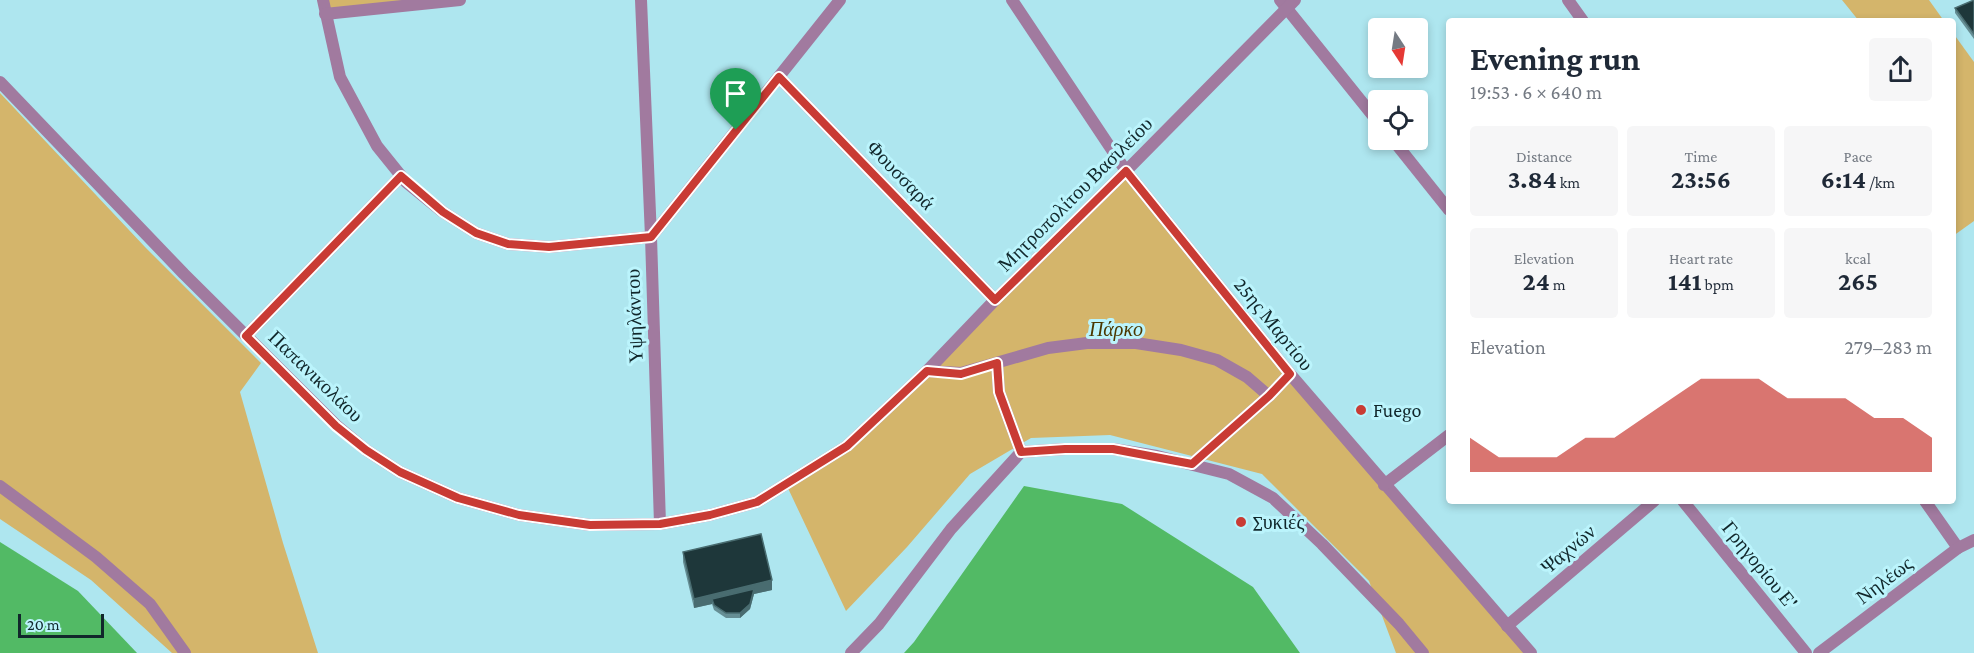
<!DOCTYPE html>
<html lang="en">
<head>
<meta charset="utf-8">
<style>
	body { margin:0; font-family:"Crimson Pro",serif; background:#f6f6f7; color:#1f2937; height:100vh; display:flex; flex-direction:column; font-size:22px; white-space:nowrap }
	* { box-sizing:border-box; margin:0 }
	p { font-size:20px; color:#747a83 }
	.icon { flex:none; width:33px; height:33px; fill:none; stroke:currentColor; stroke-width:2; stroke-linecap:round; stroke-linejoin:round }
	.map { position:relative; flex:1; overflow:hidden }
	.side { position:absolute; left:1446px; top:18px; width:510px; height:486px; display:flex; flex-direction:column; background:#fff; border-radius:6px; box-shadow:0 3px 9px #0003 }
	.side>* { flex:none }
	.needle { width:39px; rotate:168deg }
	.tools { position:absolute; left:1368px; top:18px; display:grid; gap:12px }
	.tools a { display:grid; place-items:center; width:60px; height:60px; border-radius:6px; background:#fff; box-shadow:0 3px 9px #0003; font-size:30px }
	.scale { position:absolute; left:18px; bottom:15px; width:86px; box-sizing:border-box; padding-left:6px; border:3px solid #11272b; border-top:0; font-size:16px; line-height:21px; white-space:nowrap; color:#11272b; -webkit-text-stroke:4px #bbf4fc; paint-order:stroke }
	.pin { position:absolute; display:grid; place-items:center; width:51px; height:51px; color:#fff; margin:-62px -26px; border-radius:50% 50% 50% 0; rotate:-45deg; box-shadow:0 0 6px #0007 }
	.pin .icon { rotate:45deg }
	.round { display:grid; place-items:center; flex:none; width:63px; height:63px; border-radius:6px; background:#f6f6f7 }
	.overview { display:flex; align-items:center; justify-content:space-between; height:102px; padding:0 24px }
	h1 { font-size:33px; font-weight:700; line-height:45px }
	.metrics { display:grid; grid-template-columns:repeat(3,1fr); gap:9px; height:102px; padding:6px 24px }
	.metrics div { display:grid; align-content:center; border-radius:6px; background:#f6f6f7; text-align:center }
	.metrics b { font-size:26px; font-weight:700 }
	.metrics small { font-size:16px; font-weight:400 }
	.metrics p { font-size:16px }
	.chart { height:168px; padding:12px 24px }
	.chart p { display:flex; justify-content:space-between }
	.chart svg { width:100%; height:108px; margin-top:6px; fill:#c93b34; opacity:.7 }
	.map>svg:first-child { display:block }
	.green { fill:#d4b56b }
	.water { fill:#52ba65 }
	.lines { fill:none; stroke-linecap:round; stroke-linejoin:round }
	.street { stroke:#a17a9f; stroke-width:12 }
	.wall { fill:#668e94 }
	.shaded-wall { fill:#496c70 }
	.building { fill:#1e373a; stroke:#496c70; stroke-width:1.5 }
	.route-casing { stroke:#fff; stroke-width:12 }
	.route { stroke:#c93b34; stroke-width:8 }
	.poi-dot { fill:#c93b34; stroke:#bbf4fc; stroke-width:2 }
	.labels { text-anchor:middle; stroke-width:6; stroke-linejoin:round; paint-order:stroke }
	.street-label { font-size:20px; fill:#11272b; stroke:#bbf4fc }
	.park-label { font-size:20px; font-style:italic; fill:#4b3800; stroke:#bbf4fc }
	.poi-label { font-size:20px; fill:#11272b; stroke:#bbf4fc; text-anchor:start }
</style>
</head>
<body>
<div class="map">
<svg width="1974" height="653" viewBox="0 0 1974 653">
	<rect width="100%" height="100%" fill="#aee6ef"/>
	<g class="green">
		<path d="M323,0h137l-135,14z"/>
		<path d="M1842,0h87l15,21h-85z"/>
		<path d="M1953,33l21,29v159l-21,15z"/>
		<path d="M0,93l145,154 116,116 -21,29 43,151 35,110h-146l-81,-73 -91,-61z"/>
		<path d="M1126,171l405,482h-135l-27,-72 -107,-107 -152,-39 -79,3 -61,36 -63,73 -61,64 -60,-127 61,-39z"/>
	</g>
	<g class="water">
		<path d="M1024,486l98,18 131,83 47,66h-396l10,-11z"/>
		<path d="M0,542l78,49 59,62h-137z"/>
	</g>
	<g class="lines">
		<g class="street">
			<path d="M323,0l17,77 37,69 29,36 37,30 33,21 32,11 41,3 102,-10 189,-237"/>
			<path d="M641,0l10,237 9,287"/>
			<path d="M1012,0l114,171 164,203 241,279"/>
			<path d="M1280,0l98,122"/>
			<path d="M1568,0l15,21"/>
			<path d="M325,14l135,-14"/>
			<path d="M779,77l216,223"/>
			<path d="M0,82l184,192 152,151 30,25 34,22 58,26 61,17 71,10 70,-1 50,-9 47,-13 90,-56 80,-75 68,-71 131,-129 169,-171"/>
			<path d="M1393,140l56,70"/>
			<path d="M246,336l155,-160"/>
			<path d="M997,363l2,29 22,60"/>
			<path d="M927,371l34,2 87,-25 39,-5h49l45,7 36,10 30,17 22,19"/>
			<path d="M1192,464l77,-68 21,-22"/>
			<path d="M1384,485l65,-50"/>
			<path d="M0,486l96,71 54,47 35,49"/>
			<path d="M1683,501l123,152"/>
			<path d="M1925,501l33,47"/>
			<path d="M1507,626l147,-125"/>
			<path d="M851,653l28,-29 72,-95 70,-77 44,-3h48l44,7 72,18 44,24 49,46 77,80 24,29"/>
			<path d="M1819,653l139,-105 16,-8"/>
		</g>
	</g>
	<g class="wall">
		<path d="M1974,0v39l-19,-26v-5z"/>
		<path d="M683,552l89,38 -18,4 -4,15 -10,9h-14l-12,-8 -2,-6 -18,4 -11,-46z"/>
	</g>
	<path class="shaded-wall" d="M772,580v10l-18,4 -4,15 -10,9v-5l-28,-14v5l-18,4v-9z"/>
	<g class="building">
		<path d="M1974,0v34l-19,-26z"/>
		<path d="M761,534l11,46 -78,19 -11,-47z"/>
		<path d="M754,589l-4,15 -10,9h-14l-12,-8 -2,-6z"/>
	</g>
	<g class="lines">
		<defs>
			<path id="route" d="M779,77l216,223 131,-129 164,203 -21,22 -77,68 -79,-15h-48l-44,3 -22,-60 -2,-29 -36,11 -34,-3 -80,75 -90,56 -47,13 -50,9 -70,1 -71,-10 -61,-17 -58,-26 -34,-22 -30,-24 -90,-90 155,-160 42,36 33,21 32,11 41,3 102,-10z"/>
		</defs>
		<use href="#route" class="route-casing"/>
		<use href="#route" class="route"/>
	</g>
	<g class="poi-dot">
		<circle cx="1361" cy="410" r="6"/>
		<circle cx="1241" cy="522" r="6"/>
	</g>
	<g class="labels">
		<g class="street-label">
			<text transform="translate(901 175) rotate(46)" y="7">Φουσσαρά</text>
			<text transform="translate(1075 194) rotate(-45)" y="7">Μητροπολίτου Βασιλείου</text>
			<text transform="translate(634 316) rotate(-92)" y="7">Υψηλάντου</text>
			<text transform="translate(1274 324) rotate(51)" y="7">25ης Μαρτίου</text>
			<text transform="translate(316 376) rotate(44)" y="7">Παπανικολάου</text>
			<text transform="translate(1568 549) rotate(-40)" y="7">Ψαχνών</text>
			<text transform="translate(1760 565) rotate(51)" y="7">Γρηγορίου Ε'</text>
			<text transform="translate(1884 580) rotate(-37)" y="7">Νηλέως</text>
		</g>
		<g class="park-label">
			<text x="1116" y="336">Πάρκο</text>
		</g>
		<g class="poi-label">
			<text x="1373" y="417">Fuego</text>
			<text x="1253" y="529">Συκιές</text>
		</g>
	</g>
</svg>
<div class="tools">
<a><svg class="needle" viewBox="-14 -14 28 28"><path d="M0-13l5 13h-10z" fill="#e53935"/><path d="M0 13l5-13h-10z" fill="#747a83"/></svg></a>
<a><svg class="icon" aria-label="locate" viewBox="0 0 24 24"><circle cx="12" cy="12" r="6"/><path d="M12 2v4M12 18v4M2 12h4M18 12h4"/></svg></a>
</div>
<div class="scale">20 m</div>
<div class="pin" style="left:736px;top:130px;background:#1e9e55"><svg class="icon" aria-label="arrive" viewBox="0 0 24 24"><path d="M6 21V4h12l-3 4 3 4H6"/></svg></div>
<section class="side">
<div class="overview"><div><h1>Evening run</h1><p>19:53 · 6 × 640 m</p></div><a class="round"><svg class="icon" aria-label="share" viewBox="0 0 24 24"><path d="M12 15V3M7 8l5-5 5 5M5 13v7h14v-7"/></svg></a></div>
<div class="metrics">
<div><p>Distance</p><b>3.84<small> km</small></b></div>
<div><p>Time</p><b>23:56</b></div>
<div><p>Pace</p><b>6:14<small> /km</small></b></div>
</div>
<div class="metrics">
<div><p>Elevation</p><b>24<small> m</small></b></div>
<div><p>Heart rate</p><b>141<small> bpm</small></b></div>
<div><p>kcal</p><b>265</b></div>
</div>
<div class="chart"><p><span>Elevation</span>279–283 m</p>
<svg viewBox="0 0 160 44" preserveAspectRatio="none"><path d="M0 44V30L10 38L20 38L30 38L40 30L50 30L60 22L70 14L80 6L90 6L100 6L110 14L120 14L130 14L140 22L150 22L160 30V44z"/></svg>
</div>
</section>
</div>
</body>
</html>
